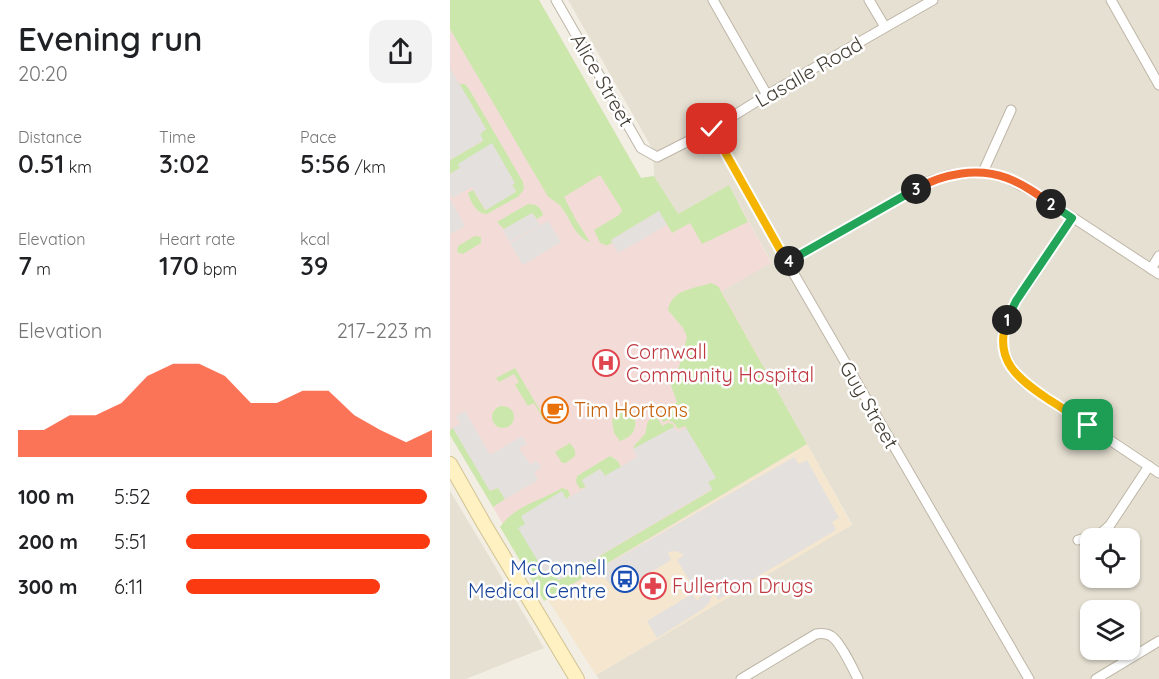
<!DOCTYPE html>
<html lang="en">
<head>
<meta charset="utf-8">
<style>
	body { margin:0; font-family:Quicksand,sans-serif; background:#f2f2f2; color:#202124; height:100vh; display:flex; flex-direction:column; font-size:22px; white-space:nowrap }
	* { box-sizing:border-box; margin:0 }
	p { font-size:20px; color:#757577 }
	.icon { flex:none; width:33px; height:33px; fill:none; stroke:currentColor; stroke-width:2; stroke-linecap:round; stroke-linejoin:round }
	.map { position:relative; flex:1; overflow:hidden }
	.drawer { display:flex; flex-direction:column; background:#fff; width:450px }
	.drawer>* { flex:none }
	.fabs { position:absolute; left:630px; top:528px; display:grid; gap:12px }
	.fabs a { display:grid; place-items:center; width:60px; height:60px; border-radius:12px; background:#fff; box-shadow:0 2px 4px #0004; font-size:30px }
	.pin { position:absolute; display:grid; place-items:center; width:51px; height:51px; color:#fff; margin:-26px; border-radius:12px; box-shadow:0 3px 9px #0006 }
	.km { position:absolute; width:30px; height:30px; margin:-15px; border-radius:50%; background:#222; color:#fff; font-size:16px; line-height:30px; text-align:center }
	.round { display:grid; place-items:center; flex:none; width:63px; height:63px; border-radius:18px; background:#f2f2f2 }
	.headline { display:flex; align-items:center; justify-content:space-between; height:102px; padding:0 18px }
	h1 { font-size:33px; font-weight:600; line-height:45px }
	.metrics { display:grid; grid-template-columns:repeat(3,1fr); gap:9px; height:102px; padding:6px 18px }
	.metrics div { display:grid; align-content:center }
	.metrics b { font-size:26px; font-weight:600 }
	.metrics small { font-size:16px; font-weight:400 }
	.metrics p { font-size:16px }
	.chart { height:168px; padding:12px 18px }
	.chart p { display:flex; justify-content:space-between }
	.chart svg { width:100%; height:108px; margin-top:6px; fill:#fb3a12; opacity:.7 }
	ul { padding:0 18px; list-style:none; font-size:20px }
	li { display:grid; grid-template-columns:96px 72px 1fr; align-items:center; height:45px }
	li i { height:15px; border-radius:8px; background:#fb3a12 }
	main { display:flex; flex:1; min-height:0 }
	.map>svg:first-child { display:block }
	.residential { fill:#e6e0d2; fill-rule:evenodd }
	.commercial { fill:#f5e6cf }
	.medical { fill:#f3dcd7 }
	.green { fill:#cce7ac }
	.parking { fill:#e3e0dd }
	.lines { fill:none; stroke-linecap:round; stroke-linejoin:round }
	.street-casing { stroke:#beb6a7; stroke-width:11 }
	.secondary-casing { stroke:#d3c393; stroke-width:16 }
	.street { stroke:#fff; stroke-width:9 }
	.secondary { stroke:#fff1c2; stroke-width:14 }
	.split-1-casing { stroke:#fff; stroke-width:12 }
	.split-2-casing { stroke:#fff; stroke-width:12 }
	.split-3-casing { stroke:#fff; stroke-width:12 }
	.split-4-casing { stroke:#fff; stroke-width:12 }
	.split-5-casing { stroke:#fff; stroke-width:12 }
	.split-1 { stroke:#f5b400; stroke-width:8 }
	.split-2 { stroke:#22a559; stroke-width:8 }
	.split-3 { stroke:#f0652b; stroke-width:8 }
	.split-4 { stroke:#22a559; stroke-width:8 }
	.split-5 { stroke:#f5b400; stroke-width:8 }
	.labels { text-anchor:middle; stroke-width:5; stroke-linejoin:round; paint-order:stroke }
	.street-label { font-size:20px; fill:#443e34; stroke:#fff }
	.health-label { font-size:20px; fill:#be3a42; stroke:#fff; text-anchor:start }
	.food-label { font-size:20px; fill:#c56008; stroke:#fff; text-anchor:start }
	.transit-label { font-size:20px; fill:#164399; stroke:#fff; text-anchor:end }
</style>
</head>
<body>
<main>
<section class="drawer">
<div class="headline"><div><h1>Evening run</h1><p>20:20</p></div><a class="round"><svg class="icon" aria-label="share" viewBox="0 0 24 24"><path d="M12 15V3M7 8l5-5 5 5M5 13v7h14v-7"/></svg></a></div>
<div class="metrics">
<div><p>Distance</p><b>0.51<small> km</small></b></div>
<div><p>Time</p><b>3:02</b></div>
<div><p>Pace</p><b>5:56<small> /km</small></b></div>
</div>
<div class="metrics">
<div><p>Elevation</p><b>7<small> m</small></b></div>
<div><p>Heart rate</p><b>170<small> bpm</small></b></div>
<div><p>kcal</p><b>39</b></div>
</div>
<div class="chart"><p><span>Elevation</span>217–223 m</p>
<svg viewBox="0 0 160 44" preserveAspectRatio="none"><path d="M0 44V33L10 33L20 27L30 27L40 22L50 11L60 6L70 6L80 11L90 22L100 22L110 17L120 17L130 27L140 33L150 38L160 33V44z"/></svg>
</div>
<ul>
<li><b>100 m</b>5:52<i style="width:98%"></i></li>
<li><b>200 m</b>5:51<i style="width:99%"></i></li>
<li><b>300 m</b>6:11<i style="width:79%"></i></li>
</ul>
</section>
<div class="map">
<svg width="709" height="679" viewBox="0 0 709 679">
	<rect width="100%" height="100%" fill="#f2eee4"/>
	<g class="residential">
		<path d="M118,0h591v679h-560l-3,-4 256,-151 -131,-233 50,-29 -42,-77 -51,29 -24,-38 -1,-26zM640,538h40v40h-40zM640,610h40v40h-40z"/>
		<path d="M0,491l94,157 -78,31h-16z"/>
	</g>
	<path class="commercial" d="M357,444l45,81 -256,150 -48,-75z"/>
	<path class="medical" d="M0,0h89l102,178 13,-2 24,38 51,-29 42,78 -49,28 85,153 -259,156 -98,-165z"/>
	<g class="green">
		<path d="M0,0h89l102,178 13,-2 24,38 51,-29 19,37 -46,22 -12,-21 -18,10 -13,-22 -48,29 1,3 -7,3 -1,-2 -4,-1 -6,-13 25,-15 3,-5 -22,-35 -36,22 12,23 14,22h-1c-15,-7 -18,-22 -27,-34 -4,-6 -10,-7 -15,-13l-97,-166z"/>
		<path d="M10,84h5l4,5 54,93 1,7 -5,7 -32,18c-11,0 -16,-12 -19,-21l5,-3 12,20 31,-19 -4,-6 3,-2 -57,-19 2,4 -10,6v-14l33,-19 -3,-7 6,-5 -26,-44 -3,1z"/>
		<path d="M78,204c8,0 13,3 15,11l-6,4 -5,-6 -28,16 -7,-7z"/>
		<path d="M25,236l6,1v6l-18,11 -6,-2 1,-6z"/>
		<path d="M261,283l7,3 89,158 -263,157 -44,-74c15,-22 41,-26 62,-39l6,2 2,5 -4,4 -41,25 21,49 6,-4 7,11 153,-90 -4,-8 7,-5 -30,-51 -7,3 -4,-6 -6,-3 -5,2 -4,-8 18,-12 -9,-25 10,-6 9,-34 -4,-9 -15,-18c4,-21 25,-21 43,-27z"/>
		<path d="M65,368l29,49 5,-2 1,2 -6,3 -10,-17 -6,3 -13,-21 4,-3 -5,-8 -15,8 -3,-4z"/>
		<circle cx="53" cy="417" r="11"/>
		<path d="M174,409l5,2 5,4c4,13 -1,22 -14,26l-6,-8 -2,-13 4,-8z"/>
		<path d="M206,415l6,11 6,-3 5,1 1,3 -41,22 1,-3 11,-12 3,-13z"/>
		<path d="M3,428l37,63 8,-3 7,11 -12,8 -43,-72v-5z"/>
		<path d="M120,443l5,7v6l-9,7h-4l-7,-11z"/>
		<path d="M160,456l8,5 3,6 -16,9 -5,-7 -18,11 4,7 -6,2 -4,-7 1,-6z"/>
	</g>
	<g class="parking">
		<path d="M0,68l36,61 -6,5 3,6 -33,20z"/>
		<path d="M42,143l23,40 -3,2 4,7 -30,18 -14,-23 -20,11 -2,-4v-20l10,-6 -2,-4z"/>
		<path d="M0,199l15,27 -15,8z"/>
		<path d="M209,211l8,14 -49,28 -7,-13z"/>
		<path d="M82,213l8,12 -31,17 -6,-12z"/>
		<path d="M98,221l13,21 -38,23 -13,-22z"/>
		<path d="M15,411l25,44 32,-19 5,8 -8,4 11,16 7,-3 4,7 -7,4 4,8 -33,19 -7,-12 -8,4 -37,-63 7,-4 -4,-8z"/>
		<path d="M224,427l3,5 9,-4 30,50 -8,4 4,7 -154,91 -5,-11 -8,4 -27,-45 7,-4 -4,-8 41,-25 4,8 20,-11 -4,-8 18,-11 5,7 32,-19 -4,-8z"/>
		<path d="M344,457l5,7 8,-4 32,58 -7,4 4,8 -118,70 -4,-8h-1l-4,11 -6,6 -46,29 -10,-17 45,-27 5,7 6,-8 -1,-7 -7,4 -18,-30 7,-5 -8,-4 -8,1 3,8 -40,24 -5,-7 -15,9 -12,-17z"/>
	</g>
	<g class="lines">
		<defs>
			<g id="street">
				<path d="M106,0l85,148 16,9 55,-28 55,-34 166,-95"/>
				<path d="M263,0l54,95"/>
				<path d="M419,0l16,27"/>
				<path d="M661,0l48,85"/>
				<path d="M262,129l75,133 242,417"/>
				<path d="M533,172l28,-62"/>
				<path d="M622,218c-13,19 -26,39 -39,59 -9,13 -21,28 -27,44 -9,23 2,47 20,63l133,89"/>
				<path d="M337,262l143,-81 19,-6 34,-3 21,5 30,15 125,82"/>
				<path d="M701,269l8,-13"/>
				<path d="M628,540l22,-6 10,-9 39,-59"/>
				<path d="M291,679l75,-45c6,-1 10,-1 15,2 9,5 22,33 27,43"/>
				<path d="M646,679l63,-38"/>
			</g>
			<path id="secondary" d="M0,464l34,60 93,155"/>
		</defs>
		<use href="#street" class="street-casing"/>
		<use href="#secondary" class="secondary-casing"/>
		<use href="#street" class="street"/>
		<use href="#secondary" class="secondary"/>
	</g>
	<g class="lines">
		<defs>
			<path id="split-1" d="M557,320c-14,40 11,59 41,79 13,8 26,17 40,26"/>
			<path id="split-2" d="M557,320l9,-19 56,-83 -21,-14"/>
			<path id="split-3" d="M466,189c26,-15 61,-22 91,-11 16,6 30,16 44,26"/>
			<path id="split-4" d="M339,261l127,-72"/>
			<path id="split-5" d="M262,129l75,133 2,-1"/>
		</defs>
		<use href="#split-1" class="split-1-casing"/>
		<use href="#split-2" class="split-2-casing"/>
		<use href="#split-3" class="split-3-casing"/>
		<use href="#split-4" class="split-4-casing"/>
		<use href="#split-5" class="split-5-casing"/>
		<use href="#split-1" class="split-1"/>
		<use href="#split-2" class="split-2"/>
		<use href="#split-3" class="split-3"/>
		<use href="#split-4" class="split-4"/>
		<use href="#split-5" class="split-5"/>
	</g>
	<defs>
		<symbol id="hospital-ring" viewBox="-11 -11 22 22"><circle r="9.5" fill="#fff" stroke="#e0444e" stroke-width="1.5"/><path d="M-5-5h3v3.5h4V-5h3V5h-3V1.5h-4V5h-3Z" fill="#e0444e"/></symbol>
		<symbol id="cafe-ring" viewBox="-11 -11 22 22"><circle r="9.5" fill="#fff" stroke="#e8710a" stroke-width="1.5"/><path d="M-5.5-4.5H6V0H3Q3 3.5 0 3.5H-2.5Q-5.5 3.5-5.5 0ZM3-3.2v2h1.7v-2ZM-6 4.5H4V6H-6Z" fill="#e8710a"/></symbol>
		<symbol id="bus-ring" viewBox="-11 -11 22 22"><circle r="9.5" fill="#fff" stroke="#1a4fb4" stroke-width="1.5"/><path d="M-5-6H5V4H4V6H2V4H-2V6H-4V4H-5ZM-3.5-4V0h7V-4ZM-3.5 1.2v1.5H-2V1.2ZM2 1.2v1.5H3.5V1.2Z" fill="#1a4fb4"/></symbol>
		<symbol id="pharmacy-ring" viewBox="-11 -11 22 22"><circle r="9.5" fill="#fff" stroke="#e0444e" stroke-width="1.5"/><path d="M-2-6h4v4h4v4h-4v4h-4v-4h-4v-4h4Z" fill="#e0444e"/></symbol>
	</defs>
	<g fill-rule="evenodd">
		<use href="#hospital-ring" x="141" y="348" width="30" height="30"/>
		<use href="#cafe-ring" x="90" y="395" width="30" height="30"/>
		<use href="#bus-ring" x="160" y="564" width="30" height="30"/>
		<use href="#pharmacy-ring" x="188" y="571" width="30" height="30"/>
	</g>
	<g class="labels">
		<g class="street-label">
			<text transform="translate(359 72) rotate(-30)" y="7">Lasalle Road</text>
			<text transform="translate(152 80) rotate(60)" y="7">Alice Street</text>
			<text transform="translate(419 405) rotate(60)" y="7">Guy Street</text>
		</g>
		<g class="health-label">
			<text x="176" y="359">Cornwall<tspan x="176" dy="23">Community Hospital</tspan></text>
			<text x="222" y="593">Fullerton Drugs</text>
		</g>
		<g class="food-label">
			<text x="124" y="417">Tim Hortons</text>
		</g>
		<g class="transit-label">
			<text x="156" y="575">McConnell<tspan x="156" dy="23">Medical Centre</tspan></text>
		</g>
	</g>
</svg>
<div class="fabs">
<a><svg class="icon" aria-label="locate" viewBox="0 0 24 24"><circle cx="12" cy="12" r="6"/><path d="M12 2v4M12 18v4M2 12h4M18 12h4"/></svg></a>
<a><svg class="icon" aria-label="layers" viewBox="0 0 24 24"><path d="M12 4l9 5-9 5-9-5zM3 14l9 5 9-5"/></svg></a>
</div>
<div class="pin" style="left:638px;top:425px;background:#1e9e55"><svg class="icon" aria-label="arrive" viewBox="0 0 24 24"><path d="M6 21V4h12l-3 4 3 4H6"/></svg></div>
<div class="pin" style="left:262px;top:129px;background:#d93025"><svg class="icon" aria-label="check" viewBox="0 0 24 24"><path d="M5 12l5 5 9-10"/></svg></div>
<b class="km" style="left:557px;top:320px">1</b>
<b class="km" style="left:601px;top:204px">2</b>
<b class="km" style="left:466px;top:189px">3</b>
<b class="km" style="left:339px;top:261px">4</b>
</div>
</main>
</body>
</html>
